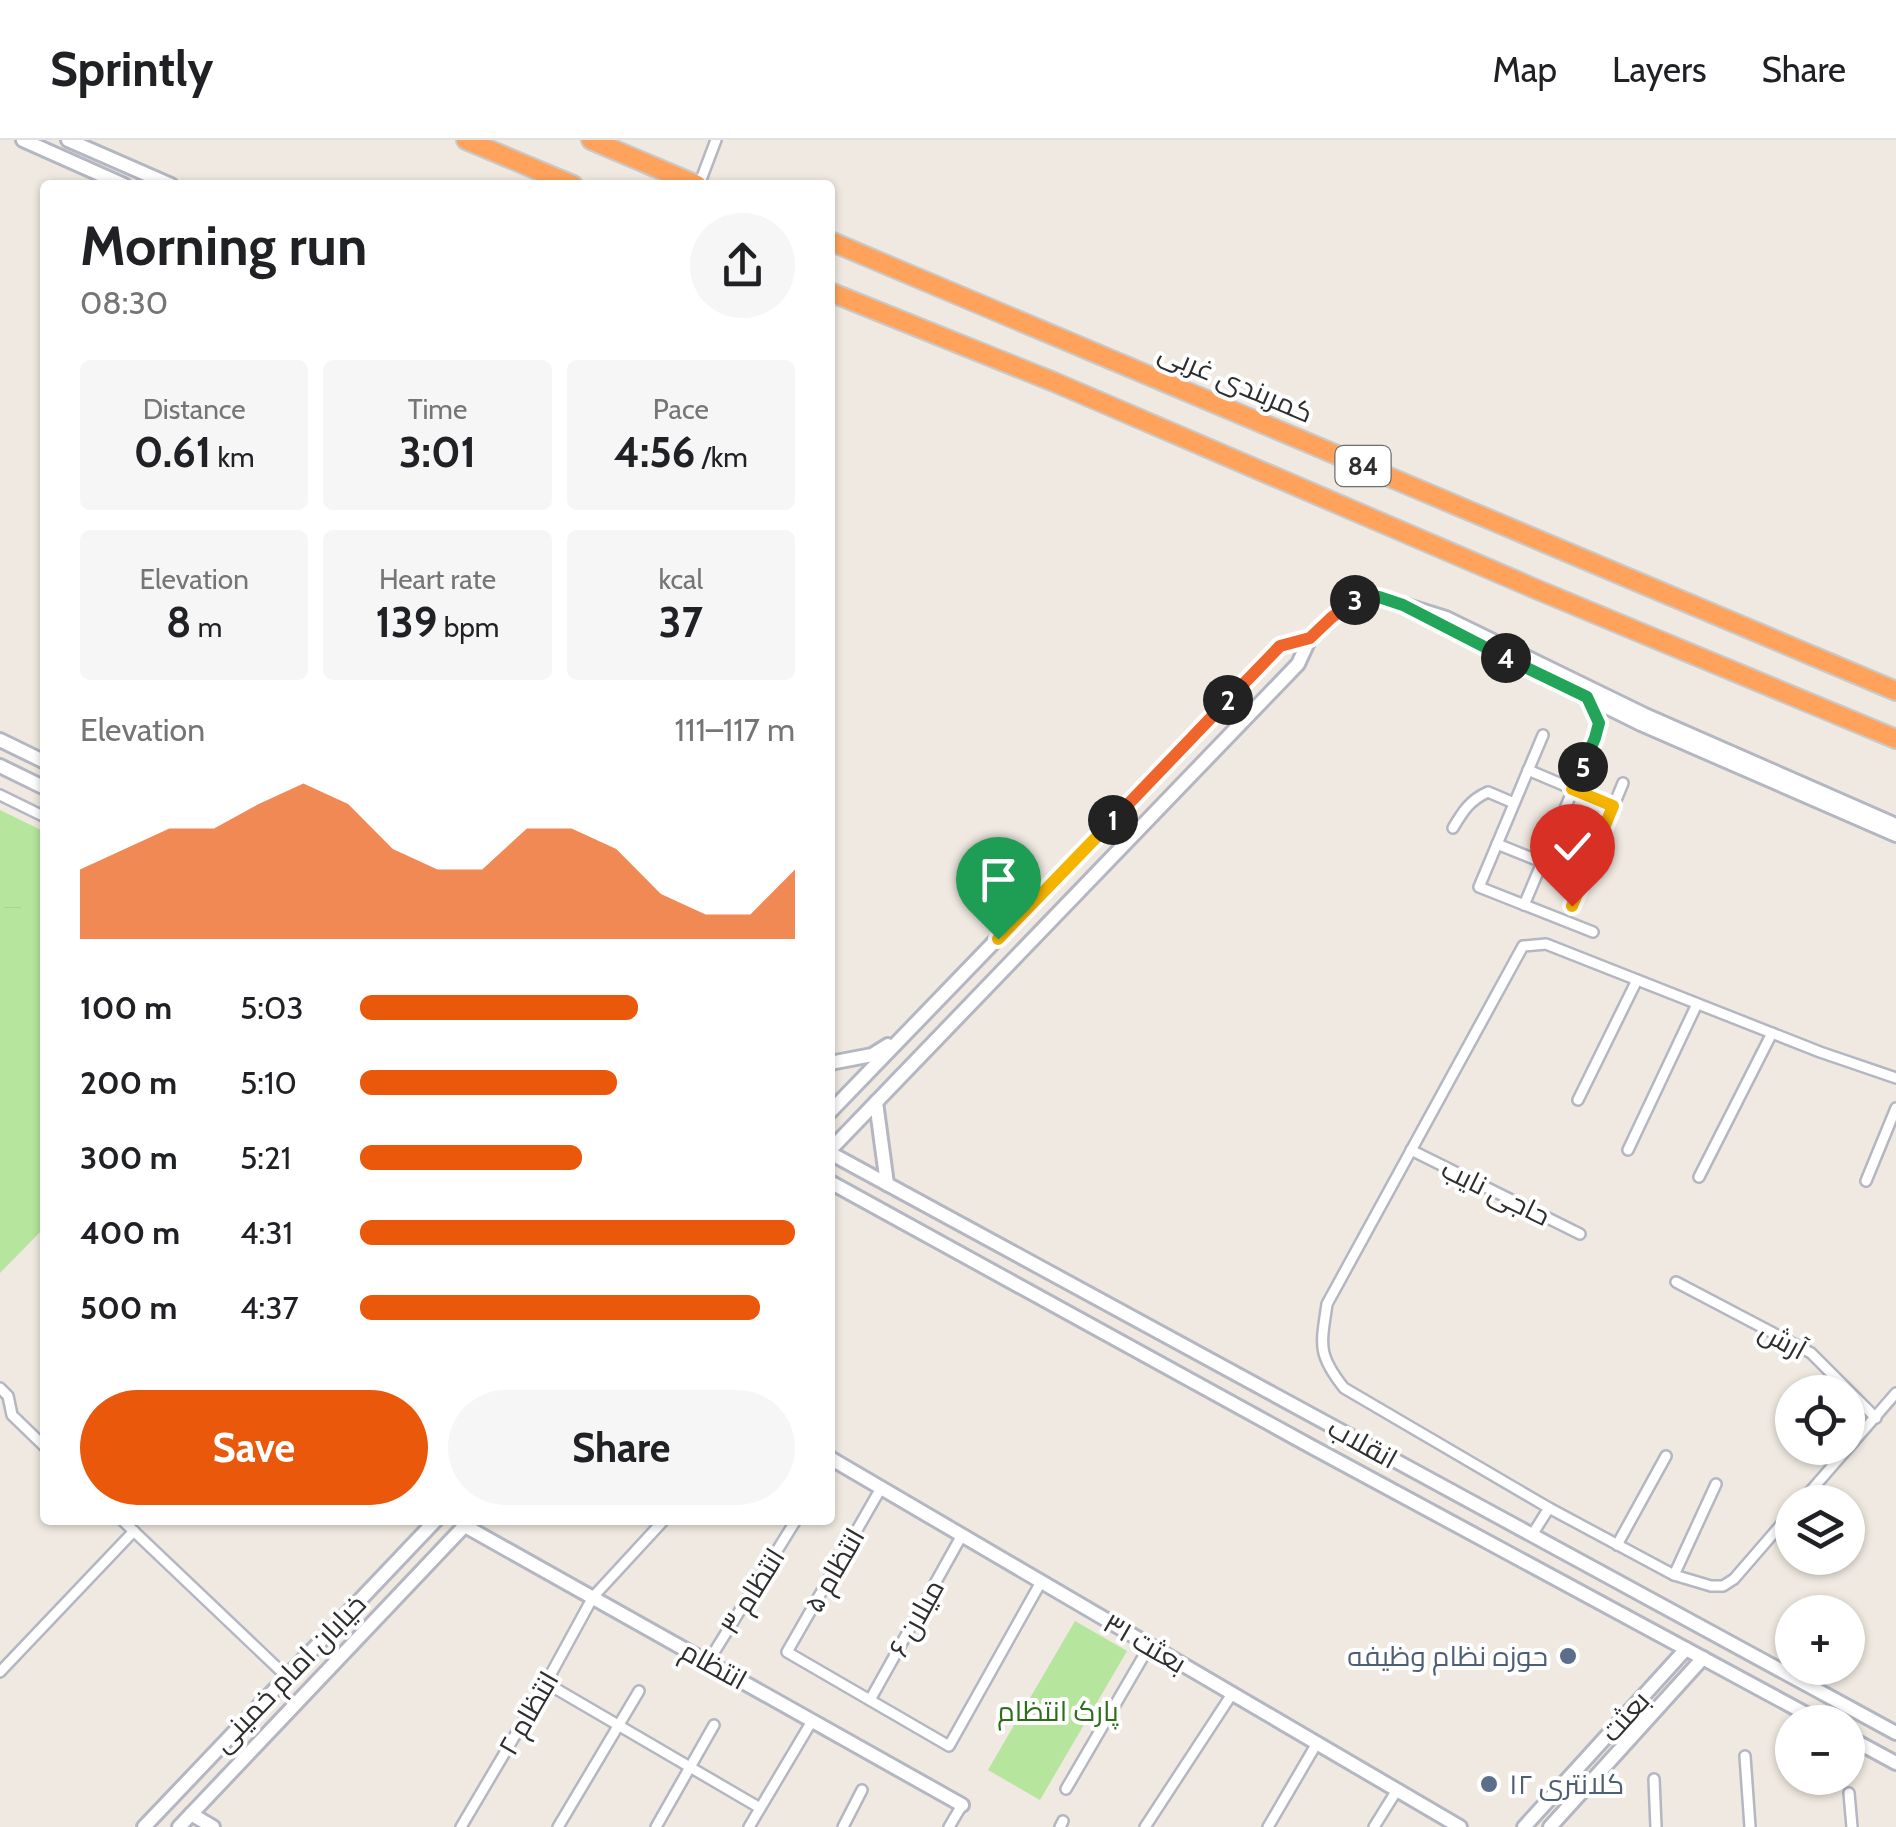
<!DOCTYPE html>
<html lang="en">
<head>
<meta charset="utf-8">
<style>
	body { margin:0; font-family:Cabin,Cairo,sans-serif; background:#f6f6f6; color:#202124; height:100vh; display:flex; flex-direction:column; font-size:38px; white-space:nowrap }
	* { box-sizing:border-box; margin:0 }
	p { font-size:32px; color:#757577 }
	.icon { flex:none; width:55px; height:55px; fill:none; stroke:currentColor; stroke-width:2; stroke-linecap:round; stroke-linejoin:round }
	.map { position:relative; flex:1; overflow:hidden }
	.sheet { position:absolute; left:40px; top:40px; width:795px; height:1345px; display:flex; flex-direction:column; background:#fff; border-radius:10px; box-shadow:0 2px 8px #0004 }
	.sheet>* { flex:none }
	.fabs { position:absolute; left:1775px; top:1235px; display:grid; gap:20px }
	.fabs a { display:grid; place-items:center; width:90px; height:90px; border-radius:50%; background:#fff; box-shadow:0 2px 8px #0004; font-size:50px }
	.pin { position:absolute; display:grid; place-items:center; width:85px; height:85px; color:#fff; margin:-102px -42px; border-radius:50% 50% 50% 0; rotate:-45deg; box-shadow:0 0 10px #0007 }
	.pin .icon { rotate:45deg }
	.km { position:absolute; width:50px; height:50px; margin:-25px; border-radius:50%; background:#222; color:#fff; font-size:28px; line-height:50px; text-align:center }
	.round { display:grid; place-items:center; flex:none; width:105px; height:105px; border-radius:52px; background:#f6f6f6 }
	.summary { display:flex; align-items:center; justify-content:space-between; height:170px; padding:0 40px }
	h1 { font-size:55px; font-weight:700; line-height:75px }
	.metrics { display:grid; grid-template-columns:repeat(3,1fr); gap:15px; height:170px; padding:10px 40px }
	.metrics div { display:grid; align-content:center; border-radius:10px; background:#f6f6f6; text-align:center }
	.metrics b { font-size:42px; font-weight:700 }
	.metrics small { font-size:28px; font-weight:400 }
	.metrics p { font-size:28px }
	.chart { height:280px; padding:20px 40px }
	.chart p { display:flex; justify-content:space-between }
	.chart svg { width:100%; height:180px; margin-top:10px; fill:#ea580c; opacity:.7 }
	.primary-button { display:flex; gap:20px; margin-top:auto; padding:20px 40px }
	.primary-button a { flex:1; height:115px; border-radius:60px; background:#ea580c; color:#fff; font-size:40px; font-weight:700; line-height:115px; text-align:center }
	.primary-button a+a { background:#f6f6f6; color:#202124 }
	ul { padding:0 40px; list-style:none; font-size:32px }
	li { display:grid; grid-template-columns:160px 120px 1fr; align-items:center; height:75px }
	li i { height:25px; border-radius:12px; background:#ea580c }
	header { display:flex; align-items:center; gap:60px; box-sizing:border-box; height:140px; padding:0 50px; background:#fff; border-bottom:2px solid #e0e0e0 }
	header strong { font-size:48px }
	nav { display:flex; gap:55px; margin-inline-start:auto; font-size:35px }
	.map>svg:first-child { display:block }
	.grass { fill:#b6e59e }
	.forest { fill:url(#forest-firs) }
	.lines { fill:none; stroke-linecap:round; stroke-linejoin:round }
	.street-casing { stroke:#b4b7c1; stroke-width:14 }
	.secondary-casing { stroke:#b4b7c1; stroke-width:18 }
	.highway-casing { stroke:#c9c9c9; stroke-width:22 }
	.street { stroke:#fff; stroke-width:9 }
	.secondary { stroke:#fff; stroke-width:12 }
	.highway { stroke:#ffa35c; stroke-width:18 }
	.split-1-casing { stroke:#fff; stroke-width:20 }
	.split-2-casing { stroke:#fff; stroke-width:20 }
	.split-3-casing { stroke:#fff; stroke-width:20 }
	.split-4-casing { stroke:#fff; stroke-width:20 }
	.split-5-casing { stroke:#fff; stroke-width:20 }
	.split-6-casing { stroke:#fff; stroke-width:20 }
	.split-1 { stroke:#f5b400; stroke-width:12 }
	.split-2 { stroke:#f0652b; stroke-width:12 }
	.split-3 { stroke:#f0652b; stroke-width:12 }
	.split-4 { stroke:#22a559; stroke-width:12 }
	.split-5 { stroke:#22a559; stroke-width:12 }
	.split-6 { stroke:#f5b400; stroke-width:12 }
	.service-dot { fill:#5c6f8a; stroke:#fff; stroke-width:4 }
	.labels { text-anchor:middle; stroke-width:8; stroke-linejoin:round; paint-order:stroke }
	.shield { fill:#fff; stroke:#6d6d6d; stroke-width:2.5 }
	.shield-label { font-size:25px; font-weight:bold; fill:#2e2e2e }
	.street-label { font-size:28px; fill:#2e2e2e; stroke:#fff }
	.service-label { font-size:28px; fill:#4e5e75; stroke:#fff; text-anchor:end }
	.park-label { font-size:28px; fill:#2c6e1b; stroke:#fff }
</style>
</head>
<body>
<header>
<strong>Sprintly</strong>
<nav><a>Map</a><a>Layers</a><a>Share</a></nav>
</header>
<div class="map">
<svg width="1896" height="1687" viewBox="0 0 1896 1687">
	<defs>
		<pattern id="forest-firs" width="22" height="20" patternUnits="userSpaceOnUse" patternTransform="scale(2.5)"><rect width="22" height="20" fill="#b6e59e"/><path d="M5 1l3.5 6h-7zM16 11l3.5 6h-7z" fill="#9dc588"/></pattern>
	</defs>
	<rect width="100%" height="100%" fill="#efe9e1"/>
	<g class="grass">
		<path d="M0,670l45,22v395l-45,46z"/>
		<path d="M1075,1481l52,30 -87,149 -52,-30z"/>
	</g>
	<path class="forest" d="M0,767h35l-11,24 -24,-3z"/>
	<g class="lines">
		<defs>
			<g id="street">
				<path d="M699,45l17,-45"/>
				<path d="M1543,595l-64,152 114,45"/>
				<path d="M1528,630l85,36"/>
				<path d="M0,655l45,22"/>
				<path d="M1453,688c10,-17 17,-28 35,-36l26,11"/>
				<path d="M1497,704l87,35"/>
				<path d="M1524,765l71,-167 4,-15 -11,-23"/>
				<path d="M1572,766l51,-123"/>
				<path d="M1578,960l59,-120"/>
				<path d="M1411,1010l169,84"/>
				<path d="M1628,1010l69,-146"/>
				<path d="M1699,1037l73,-144"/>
				<path d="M1866,1041l30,-73"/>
				<path d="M1676,1142l135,71 65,65"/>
				<path d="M0,1248l8,8 4,19 33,32"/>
				<path d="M881,1348l-94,164 162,94 92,-164"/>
				<path d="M1801,1362l95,-109"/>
				<path d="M1792,1372l-58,67 -11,7h-12l-37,-11 -125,-67 -205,-120c-27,-34 -23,-43 -17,-84l196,-358 23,-2 274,108 76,26"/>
				<path d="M122,1380l164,156"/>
				<path d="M1532,1395l17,-27"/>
				<path d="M1617,1405l49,-89"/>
				<path d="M1674,1435l42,-91"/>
				<path d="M708,1522l88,-142"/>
				<path d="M0,1532l134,-141"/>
				<path d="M546,1543l214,125"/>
				<path d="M870,1560l92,-165"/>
				<path d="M1745,1616l5,71"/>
				<path d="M1654,1639l2,48"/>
				<path d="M1066,1649l84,-144"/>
				<path d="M1849,1653l3,34"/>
				<path d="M461,1687l85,-144 47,-86 71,-77"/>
				<path d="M558,1687l81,-136"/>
				<path d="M656,1687l58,-102"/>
				<path d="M749,1687l63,-106"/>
				<path d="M843,1687l19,-37"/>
				<path d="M949,1687l13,-22"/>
				<path d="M1060,1687l3,-6"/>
				<path d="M1145,1687l87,-133"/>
				<path d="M1268,1687l49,-84"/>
				<path d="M1374,1687l23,-37"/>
			</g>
			<g id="secondary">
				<path d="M23,0l101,45"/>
				<path d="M68,0l103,45"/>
				<path d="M1427,478l214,106 255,111"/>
				<path d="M0,600l45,22"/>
				<path d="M0,626l45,22"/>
				<path d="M830,923l42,-8 16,-10"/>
				<path d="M876,962l11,82"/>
				<path d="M830,972l450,-466 30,-8"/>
				<path d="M830,1010l468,-486 12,-26 21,-20 29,-21h19l67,21 199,97 251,110"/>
				<path d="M830,1013l1066,580"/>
				<path d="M830,1042l482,265 509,275"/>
				<path d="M830,1318l630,369"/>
				<path d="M465,1386l497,279"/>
				<path d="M1848,1597l48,26"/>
				<path d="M191,1674l22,13"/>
				<path d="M144,1687l292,-307"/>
				<path d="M179,1687l291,-307"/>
				<path d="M1524,1687l162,-178"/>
				<path d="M1550,1687l153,-169"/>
			</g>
			<g id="highway">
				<path d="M466,0l107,45"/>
				<path d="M591,0l106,45"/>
				<path d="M830,101l1066,450"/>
				<path d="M830,152l224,90 484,208 358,149"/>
			</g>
		</defs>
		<use href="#street" class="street-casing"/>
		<use href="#secondary" class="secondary-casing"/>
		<use href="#highway" class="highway-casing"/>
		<use href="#street" class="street"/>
		<use href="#secondary" class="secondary"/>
		<use href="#highway" class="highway"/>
	</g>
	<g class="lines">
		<defs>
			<path id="split-1" d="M998,799l115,-119"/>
			<path id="split-2" d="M1113,680l115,-120"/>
			<path id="split-3" d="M1228,560l52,-54 30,-8 21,-20 24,-18"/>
			<path id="split-4" d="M1355,460l5,-3h19l24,8 103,53"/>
			<path id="split-5" d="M1506,518l81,39 12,26 -4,15 -12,29"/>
			<path id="split-6" d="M1572,766l41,-100 -41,-17 11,-22"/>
		</defs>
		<use href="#split-1" class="split-1-casing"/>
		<use href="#split-2" class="split-2-casing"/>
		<use href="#split-3" class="split-3-casing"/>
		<use href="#split-4" class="split-4-casing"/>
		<use href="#split-5" class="split-5-casing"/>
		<use href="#split-6" class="split-6-casing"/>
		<use href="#split-1" class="split-1"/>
		<use href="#split-2" class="split-2"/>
		<use href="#split-3" class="split-3"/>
		<use href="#split-4" class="split-4"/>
		<use href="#split-5" class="split-5"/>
		<use href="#split-6" class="split-6"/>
	</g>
	<g class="service-dot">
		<circle cx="1568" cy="1516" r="10"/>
		<circle cx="1489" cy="1644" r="10"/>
	</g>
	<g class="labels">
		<rect class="shield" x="1335.5" y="306" width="55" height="40" rx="8"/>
		<g class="shield-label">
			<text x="1363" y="335">84</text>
		</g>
		<g class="street-label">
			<text transform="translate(1236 242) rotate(23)" y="10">کمربندی غربی</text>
			<text transform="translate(1496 1052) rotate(26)" y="10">حاجی نایب</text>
			<text transform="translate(1783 1200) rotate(29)" y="10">آرش</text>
			<text transform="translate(1363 1303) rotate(29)" y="10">انقلاب</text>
			<text transform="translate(834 1430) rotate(-60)" y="10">انتظام ۵</text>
			<text transform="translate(752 1451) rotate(-58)" y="10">انتظام ۳</text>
			<text transform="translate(916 1478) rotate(-61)" y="10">میلان ۶</text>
			<text transform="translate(1145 1503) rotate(30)" y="10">بعثت ۳۱</text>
			<text transform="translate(714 1525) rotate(29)" y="10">انتظام</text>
			<text transform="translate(289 1533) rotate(-46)" y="10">خیابان امام خمینی</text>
			<text transform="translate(528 1573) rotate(-60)" y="10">انتظام ۲</text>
			<text transform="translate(1625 1576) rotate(-48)" y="10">بعثت</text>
		</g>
		<g class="service-label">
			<text x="1548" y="1526">حوزه نظام وظیفه</text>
			<text x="1509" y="1654" text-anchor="start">کلانتری ۱۲</text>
		</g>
		<g class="park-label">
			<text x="1058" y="1581">پارک انتظام</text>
		</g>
	</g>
</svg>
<div class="fabs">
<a><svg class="icon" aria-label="locate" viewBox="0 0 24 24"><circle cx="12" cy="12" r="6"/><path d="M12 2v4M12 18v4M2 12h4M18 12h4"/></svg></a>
<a><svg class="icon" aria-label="layers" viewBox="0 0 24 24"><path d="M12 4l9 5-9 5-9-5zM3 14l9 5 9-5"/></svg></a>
<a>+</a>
<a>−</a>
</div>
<div class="pin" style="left:998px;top:799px;background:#1e9e55"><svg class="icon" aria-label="arrive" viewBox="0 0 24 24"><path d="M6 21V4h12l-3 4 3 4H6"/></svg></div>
<div class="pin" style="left:1572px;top:766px;background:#d93025"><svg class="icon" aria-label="check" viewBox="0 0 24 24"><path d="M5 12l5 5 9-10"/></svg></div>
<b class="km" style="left:1113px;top:680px">1</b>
<b class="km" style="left:1228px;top:560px">2</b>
<b class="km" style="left:1355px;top:460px">3</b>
<b class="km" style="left:1506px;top:518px">4</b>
<b class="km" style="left:1583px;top:627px">5</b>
<section class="sheet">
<div class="summary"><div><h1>Morning run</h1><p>08:30</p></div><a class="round"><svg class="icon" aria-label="share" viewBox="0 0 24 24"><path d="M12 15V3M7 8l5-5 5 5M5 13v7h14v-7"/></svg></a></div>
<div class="metrics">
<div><p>Distance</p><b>0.61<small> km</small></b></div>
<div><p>Time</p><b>3:01</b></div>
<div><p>Pace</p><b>4:56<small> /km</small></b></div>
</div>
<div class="metrics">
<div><p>Elevation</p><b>8<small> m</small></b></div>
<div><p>Heart rate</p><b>139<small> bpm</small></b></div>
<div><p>kcal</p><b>37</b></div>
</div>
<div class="chart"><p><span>Elevation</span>111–117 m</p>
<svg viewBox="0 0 160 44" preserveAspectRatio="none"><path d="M0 44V27L10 22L20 17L30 17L40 11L50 6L60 11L70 22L80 27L90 27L100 17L110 17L120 22L130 33L140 38L150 38L160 27V44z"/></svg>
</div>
<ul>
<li><b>100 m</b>5:03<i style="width:64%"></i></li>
<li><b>200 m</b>5:10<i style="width:59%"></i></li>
<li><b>300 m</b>5:21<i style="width:51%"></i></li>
<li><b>400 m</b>4:31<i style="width:100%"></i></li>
<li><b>500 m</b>4:37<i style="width:92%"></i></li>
</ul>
<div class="primary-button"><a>Save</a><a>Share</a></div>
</section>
</div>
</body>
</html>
